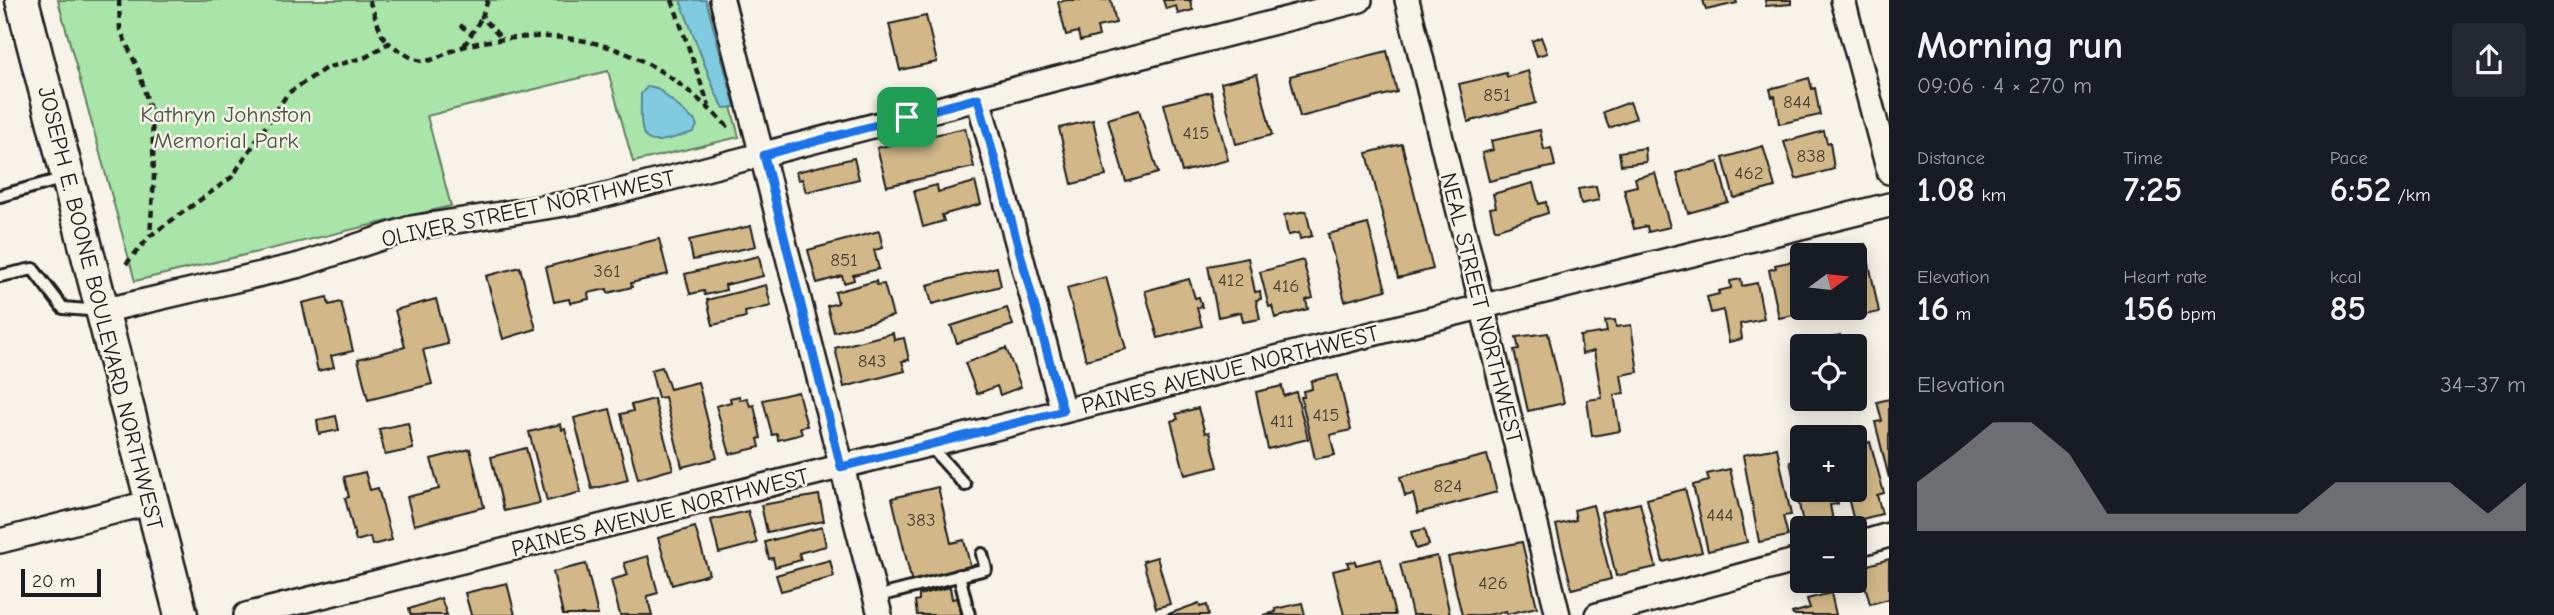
<!DOCTYPE html>
<html lang="en">
<head>
<meta charset="utf-8">
<style>
	body { margin:0; font-family:"Comic Neue",sans-serif; background:#242831; color:#f1f3f6; height:100vh; display:flex; flex-direction:column; font-size:26px; white-space:nowrap }
	* { box-sizing:border-box; margin:0 }
	p { font-size:23px; color:#9ea1a6 }
	.icon { flex:none; width:38px; height:38px; fill:none; stroke:currentColor; stroke-width:2; stroke-linecap:round; stroke-linejoin:round }
	.map { position:relative; flex:1; overflow:hidden }
	.drawer { display:flex; flex-direction:column; background:#171b24; width:665px }
	.drawer>* { flex:none }
	.needle { width:46px; rotate:75deg }
	.fabs { position:absolute; left:1790px; top:243px; display:grid; gap:14px }
	.fabs a { display:grid; place-items:center; width:77px; height:77px; border-radius:7px; background:#171b24; box-shadow:0 4px 18px #0003; font-size:35px }
	.scale { position:absolute; left:21px; bottom:18px; width:80px; box-sizing:border-box; padding-left:7px; border:4px solid #1c1c1c; border-top:0; font-size:19px; line-height:24px; white-space:nowrap; color:#1c1c1c; -webkit-text-stroke:5px #f7f3e8; paint-order:stroke }
	.pin { position:absolute; display:grid; place-items:center; width:60px; height:60px; color:#fff; margin:-30px; border-radius:14px; box-shadow:0 4px 10px #0006 }
	.round { display:grid; place-items:center; flex:none; width:74px; height:74px; border-radius:7px; background:#242831 }
	.summary { display:flex; align-items:center; justify-content:space-between; height:119px; padding:0 28px }
	h1 { font-size:38px; font-weight:700; line-height:52px }
	.figures { display:grid; grid-template-columns:repeat(3,1fr); gap:10px; height:119px; padding:7px 28px }
	.figures div { display:grid; align-content:center }
	.figures b { font-size:35px; font-weight:700 }
	.figures small { font-size:19px; font-weight:400 }
	.figures p { font-size:19px }
	.chart { height:196px; padding:14px 28px }
	.chart p { display:flex; justify-content:space-between }
	.chart svg { width:100%; height:126px; margin-top:7px; fill:#919294; opacity:.7 }
	main { display:flex; flex:1; min-height:0 }
	.map>svg:first-child { display:block }
	.green { fill:#a9e4a9; stroke:#628062; stroke-width:2 }
	.water { fill:#80cbe0; stroke:#588592; stroke-width:2 }
	.building { fill:#d2b888; stroke:#1c1c1c; stroke-width:2 }
	.lines { fill:none; stroke-linecap:round; stroke-linejoin:round }
	.lane-casing { stroke:#1c1c1c; stroke-width:16 }
	.street-casing { stroke:#1c1c1c; stroke-width:28 }
	.secondary-casing { stroke:#1c1c1c; stroke-width:37 }
	.path { stroke:#1c1c1c; stroke-width:4.5; stroke-dasharray:7 5; stroke-linecap:butt }
	.lane { stroke:#f7f3e8; stroke-width:10 }
	.street { stroke:#f7f3e8; stroke-width:23 }
	.secondary { stroke:#f7f3e8; stroke-width:32 }
	.route-casing { stroke:#fff; stroke-width:14 }
	.route { stroke:#1a73e8; stroke-width:9 }
	.labels { text-anchor:middle; stroke-width:5; stroke-linejoin:round; paint-order:stroke }
	.number-label { font-size:19px; fill:#4a4337 }
	.park-label { font-size:23px; fill:#465846; stroke:#f7f3e8 }
	.street-label { font-size:23px; fill:#1c1c1c; stroke:#f7f3e8 }
</style>
</head>
<body>
<main>
<div class="map">
<svg width="1889" height="615" viewBox="0 0 1889 615">
	<rect width="100%" height="100%" fill="#f7f3e8"/>
	<filter id="ink" filterUnits="userSpaceOnUse"><feTurbulence type="fractalNoise" baseFrequency=".0143" numOctaves="2"/><feDisplacementMap in="SourceGraphic" scale="14" xChannelSelector="R" yChannelSelector="G"/><feConvolveMatrix kernelMatrix="1 2 1 2 8 2 1 2 1" color-interpolation-filters="sRGB"/></filter>
	<g filter="url(#ink)">
		<path class="green" d="M58,0h645l36,137 -106,25 -25,-91 -181,45 24,90 -316,75z"/>
		<g class="water">
			<path d="M680,0h26l29,107 -11,1 -8,-14z"/>
			<path d="M648,86l9,2 38,33 2,5 -4,6c-52,17 -53,13 -52,-38z"/>
		</g>
		<g class="building">
			<path d="M1067,0h44l5,23 -19,4 2,9 -19,5 -2,-9 -12,3 -8,-33z"/>
			<path d="M1163,0h29l-2,1 3,9 -15,4 -2,-8 -10,3z"/>
			<path d="M1703,0h33l1,3 -31,7z"/>
			<path d="M1765,0h26v4l-25,2z"/>
			<path d="M926,16l11,46 -37,8 -11,-46z"/>
			<path d="M1541,37l6,16 -10,3 -5,-15z"/>
			<path d="M1387,51l10,41 -97,25 -10,-41z"/>
			<path d="M1528,71l8,32 -68,19 -9,-38 47,-11 1,4z"/>
			<path d="M1257,74l15,61 -36,9 -15,-61z"/>
			<path d="M1809,78l3,11 3,-1 5,27 -41,9 -4,-28 -3,1 -2,-8z"/>
			<path d="M1211,92l17,68 -46,12 -18,-68z"/>
			<path d="M1630,102l6,16 -27,10 -6,-16z"/>
			<path d="M1139,110l19,63 -32,9 -18,-63z"/>
			<path d="M1093,120l13,56 -34,8 -13,-56z"/>
			<path d="M965,128l9,39 -87,19 -10,-38z"/>
			<path d="M1540,130l4,20 7,-2 4,18 -66,15 -7,-28 11,-3 -2,-9z"/>
			<path d="M1824,131l3,12 3,-1 4,27 -38,10 -12,-37z"/>
			<path d="M1402,144l31,125 -35,9 -31,-125z"/>
			<path d="M1763,146l12,41 -41,11 -11,-40z"/>
			<path d="M1645,148l1,14 -25,3 -2,-13z"/>
			<path d="M854,158l5,21 -53,13 -4,-13 -4,1 -2,-8z"/>
			<path d="M1718,162l10,40 -40,11 -11,-40z"/>
			<path d="M1655,173l15,54 -22,5 -1,-6 -13,3 -10,-40 13,-3 -2,-8z"/>
			<path d="M975,182l6,22 -39,11 2,6 -21,6 -9,-36 23,-6 1,7z"/>
			<path d="M1533,183l6,21 7,-2 2,11 -53,17 -5,-22 6,-1 -3,-13z"/>
			<path d="M1596,186l3,14 -18,4 -3,-15z"/>
			<path d="M1306,211l6,25 -12,3 -1,-6 -11,2 -4,-20z"/>
			<path d="M1368,224l18,66 -41,11 -17,-67z"/>
			<path d="M751,226l5,20 -63,14 -4,-20z"/>
			<path d="M879,231l4,17 -9,2 5,19 -26,6 1,5 -10,3 -2,-7 -25,7 -9,-33z"/>
			<path d="M659,239l9,35 -37,9 1,4 -24,6 -1,-4 -19,4 1,6 -19,4 -1,-4 -15,3 -8,-35z"/>
			<path d="M1865,244l14,68 -33,7 -2,-11h11v-52l-27,-2z"/>
			<path d="M759,256l4,20 -38,9 1,5 -21,5 -1,-4 -14,3 -5,-20z"/>
			<path d="M1248,258l7,34 5,-1 1,8 -5,1 4,19 -17,3 -2,-10 -23,5 -10,-51z"/>
			<path d="M1303,260l10,38 -7,2 2,9 -33,9 -3,-12 -3,1 -9,-35z"/>
			<path d="M1794,261v3l8,-2v46h10l1,3 -34,7 -10,-48 7,-2 -1,-3z"/>
			<path d="M520,267l16,62 -33,10 -17,-63z"/>
			<path d="M997,267l4,19 -69,18 -5,-19z"/>
			<path d="M1106,277l20,72 -40,11 -19,-72z"/>
			<path d="M1189,279l6,19 4,-1 3,10 -5,1 5,18 -44,12 -13,-47z"/>
			<path d="M1741,279l1,7 15,-3 7,36 -24,5 2,15 -13,3 -6,-32 -12,3 -4,-16 12,-3 -1,-3 13,-3 -1,-7z"/>
			<path d="M876,281l1,4 7,-1 9,32 -59,16 -7,-26 11,-3 -3,-11z"/>
			<path d="M766,285l5,21 -26,6 1,5 -33,8 -6,-25z"/>
			<path d="M327,297l2,8 12,-3 12,49 -22,5 3,11 -16,4 -16,-68z"/>
			<path d="M436,299l12,45 -25,6 9,34 -64,16 -10,-41 47,-12 -10,-37z"/>
			<path d="M1007,308l6,17 -56,18 -6,-17z"/>
			<path d="M1615,320l1,7 15,-2 7,47 -17,3 3,18 -10,2 6,36 -28,5 -5,-36 15,-2 -8,-47 -12,3 -2,-18 27,-4 -2,-11z"/>
			<path d="M893,333l1,7 10,-2 5,22 -7,1 3,10 -61,16 -9,-39z"/>
			<path d="M1548,333l16,70 -36,8 -14,-61 5,-1 -3,-12z"/>
			<path d="M1840,335l3,11h-15l-2,-7z"/>
			<path d="M1006,348l15,39 -21,8 -3,-9 -20,8 -12,-31z"/>
			<path d="M662,367l8,22 28,-7 19,76 -35,9 -17,-70 -7,1 -7,-28z"/>
			<path d="M1338,375l13,55 -21,5 5,20 -20,4 -14,-62h3l-1,-6 9,-2 -1,-8z"/>
			<path d="M1282,386l2,10 12,-4 12,47 -40,10 -12,-57z"/>
			<path d="M798,392l9,34 -7,1 2,7 -24,6 -1,-6 -5,1 -9,-35z"/>
			<path d="M739,396l1,4 7,-2 3,8 4,-1 7,33 -3,1 2,8 -30,7 -14,-48 15,-4 -1,-4z"/>
			<path d="M654,399l19,70 -35,10 -17,-65 12,-3 -2,-6z"/>
			<path d="M1889,399v79l-14,-56 7,-1 -5,-19z"/>
			<path d="M1198,408l7,25 4,-1 9,35 -33,8 -14,-54 7,-2 -2,-5z"/>
			<path d="M610,409l18,71 -36,9 -18,-71z"/>
			<path d="M336,416l3,14 -20,4 -2,-14z"/>
			<path d="M408,423l5,26 -28,6 -6,-26z"/>
			<path d="M561,424l1,6 3,-1 16,63 -34,9 -18,-69z"/>
			<path d="M1870,442l14,51 -7,2 5,19 -28,7 -8,-31h9v-44z"/>
			<path d="M1802,444v46h33l3,14 -8,1 4,21 -30,2 -14,-67 5,-1 -3,-14z"/>
			<path d="M526,448l14,55 -36,8 -13,-54z"/>
			<path d="M1777,448l14,67 -8,1 5,20 -29,6 -16,-87z"/>
			<path d="M470,449l14,58 -70,18 -7,-28 32,-8 -8,-30z"/>
			<path d="M1487,455l10,37 -79,21 -5,-19 -8,2 -5,-19z"/>
			<path d="M1730,469l17,73 -39,9 -15,-66 16,-4 -2,-7z"/>
			<path d="M365,472l5,18 8,-2 14,52 -20,5 -2,-8 -14,4 -11,-43 4,-1 -5,-20z"/>
			<path d="M938,487l13,56 13,-3 7,29 -59,14 -20,-85z"/>
			<path d="M1685,489l17,63 -39,10 -16,-63z"/>
			<path d="M819,495l5,26 -57,11 -6,-27z"/>
			<path d="M1640,503l16,64 -40,9 -15,-64z"/>
			<path d="M1593,505l18,74 -39,10 -16,-64 20,-5 -2,-10z"/>
			<path d="M748,511l9,32 -38,10 -8,-33z"/>
			<path d="M695,527l14,47 -37,11 -14,-47z"/>
			<path d="M822,527l4,19 -27,7 2,7 -26,7 -2,-9 -4,1 -4,-17z"/>
			<path d="M1425,529l4,16 -13,4 -5,-17z"/>
			<path d="M1522,542l15,65 -30,7 -1,-3 -18,4h-26l-14,-58z"/>
			<path d="M648,556l10,37 -11,3 5,19h-32l-9,-35 17,-5 -4,-12z"/>
			<path d="M1437,556l13,59h-38l-12,-51z"/>
			<path d="M1157,557l13,47 -14,4 -13,-47z"/>
			<path d="M1381,559l14,56h-51l-11,-44 16,-4 -2,-5 8,-1 1,4z"/>
			<path d="M1889,559v40l-19,5 -9,-34 7,-2v-3z"/>
			<path d="M830,560l4,17 -53,14 -5,-16z"/>
			<path d="M586,564l12,51h-35l-10,-43z"/>
			<path d="M507,583l8,32h-44l-6,-22z"/>
			<path d="M950,587l2,12 6,-1 2,17h-43l-2,-14 4,-1v-5z"/>
			<path d="M1831,593l5,22h-43l-1,-2 18,-5 -3,-9z"/>
			<path d="M441,598l6,17h-36l-2,-6z"/>
			<path d="M1199,603l1,4 7,-2 2,10h-43z"/>
			<path d="M1302,603l3,12h-42l13,-3 -1,-3z"/>
		</g>
		<g class="lines">
			<defs>
				<g id="lane">
					<path d="M0,196l65,-18"/>
					<path d="M0,276l33,-7 30,39 37,3"/>
					<path d="M929,445l36,40"/>
					<path d="M959,575l10,40"/>
					<path d="M875,597l111,-28 -4,-15"/>
				</g>
				<g id="street">
					<path d="M722,0l158,615"/>
					<path d="M1407,0l151,615"/>
					<path d="M1843,0l46,172"/>
					<path d="M978,98l85,313"/>
					<path d="M102,311l198,-46 111,-37 167,-26 782,-202"/>
					<path d="M0,541l152,-39"/>
					<path d="M1855,545l34,-10"/>
					<path d="M246,615l1643,-410"/>
					<path d="M1597,615l205,-56"/>
				</g>
				<path id="secondary" d="M22,0l159,615"/>
			</defs>
			<use href="#lane" class="lane-casing"/>
			<use href="#street" class="street-casing"/>
			<use href="#secondary" class="secondary-casing"/>
			<g class="path">
				<path d="M119,0l1,30 19,41 13,46 2,60 -4,59"/>
				<path d="M369,0l13,35 7,8"/>
				<path d="M488,0l-6,17 20,22"/>
				<path d="M672,0l37,106"/>
				<path d="M460,25l12,9"/>
				<path d="M464,46l18,-29"/>
				<path d="M126,264l24,-28 82,-59 56,-84 38,-25 40,-11 23,-14c41,31 37,15 77,3 10,-3 21,-5 32,-6 98,-14 163,19 230,87"/>
			</g>
			<use href="#lane" class="lane"/>
			<use href="#street" class="street"/>
			<use href="#secondary" class="secondary"/>
		</g>
	</g>
	<g class="lines" filter="url(#ink)">
		<defs>
			<path id="route" d="M978,98l85,313 -222,56 -77,-312z"/>
		</defs>
		<use href="#route" class="route-casing"/>
		<use href="#route" class="route"/>
	</g>
	<g class="labels">
		<g class="number-label">
			<text x="1497" y="101">851</text>
			<text x="1797" y="108">844</text>
			<text x="1196" y="139">415</text>
			<text x="1811" y="162">838</text>
			<text x="1749" y="179">462</text>
			<text x="844" y="266">851</text>
			<text x="607" y="277">361</text>
			<text x="1231" y="286">412</text>
			<text x="1286" y="292">416</text>
			<text x="872" y="367">843</text>
			<text x="1326" y="421">415</text>
			<text x="1282" y="427">411</text>
			<text x="1448" y="492">824</text>
			<text x="1720" y="521">444</text>
			<text x="921" y="526">383</text>
			<text x="1493" y="589">426</text>
		</g>
		<g class="park-label">
			<text x="226" y="122">Kathryn Johnston<tspan x="226" dy="26">Memorial Park</tspan></text>
		</g>
		<g class="street-label">
			<text transform="translate(528 208) rotate(-12)" y="8">OLIVER STREET NORTHWEST</text>
			<text transform="translate(101 308) rotate(76)" y="8">JOSEPH E. BOONE BOULEVARD NORTHWEST</text>
			<text transform="translate(1482 308) rotate(76)" y="8">NEAL STREET NORTHWEST</text>
			<text transform="translate(1230 369) rotate(-14)" y="8">PAINES AVENUE NORTHWEST</text>
			<text transform="translate(660 512) rotate(-14)" y="8">PAINES AVENUE NORTHWEST</text>
		</g>
	</g>
</svg>
<div class="fabs">
<a><svg class="needle" viewBox="-14 -14 28 28"><path d="M0-13l5 13h-10z" fill="#e53935"/><path d="M0 13l5-13h-10z" fill="#9ea1a6"/></svg></a>
<a><svg class="icon" aria-label="locate" viewBox="0 0 24 24"><circle cx="12" cy="12" r="6"/><path d="M12 2v4M12 18v4M2 12h4M18 12h4"/></svg></a>
<a>+</a>
<a>−</a>
</div>
<div class="scale">20 m</div>
<div class="pin" style="left:907px;top:117px;background:#1e9e55"><svg class="icon" aria-label="arrive" viewBox="0 0 24 24"><path d="M6 21V4h12l-3 4 3 4H6"/></svg></div>
</div>
<section class="drawer">
<div class="summary"><div><h1>Morning run</h1><p>09:06 · 4 × 270 m</p></div><a class="round"><svg class="icon" aria-label="share" viewBox="0 0 24 24"><path d="M12 15V3M7 8l5-5 5 5M5 13v7h14v-7"/></svg></a></div>
<div class="figures">
<div><p>Distance</p><b>1.08<small> km</small></b></div>
<div><p>Time</p><b>7:25</b></div>
<div><p>Pace</p><b>6:52<small> /km</small></b></div>
</div>
<div class="figures">
<div><p>Elevation</p><b>16<small> m</small></b></div>
<div><p>Heart rate</p><b>156<small> bpm</small></b></div>
<div><p>kcal</p><b>85</b></div>
</div>
<div class="chart"><p><span>Elevation</span>34–37 m</p>
<svg viewBox="0 0 160 44" preserveAspectRatio="none"><path d="M0 44V27L10 17L20 6L30 6L40 17L50 38L60 38L70 38L80 38L90 38L100 38L110 27L120 27L130 27L140 27L150 38L160 27V44z"/></svg>
</div>
</section>
</main>
</body>
</html>
